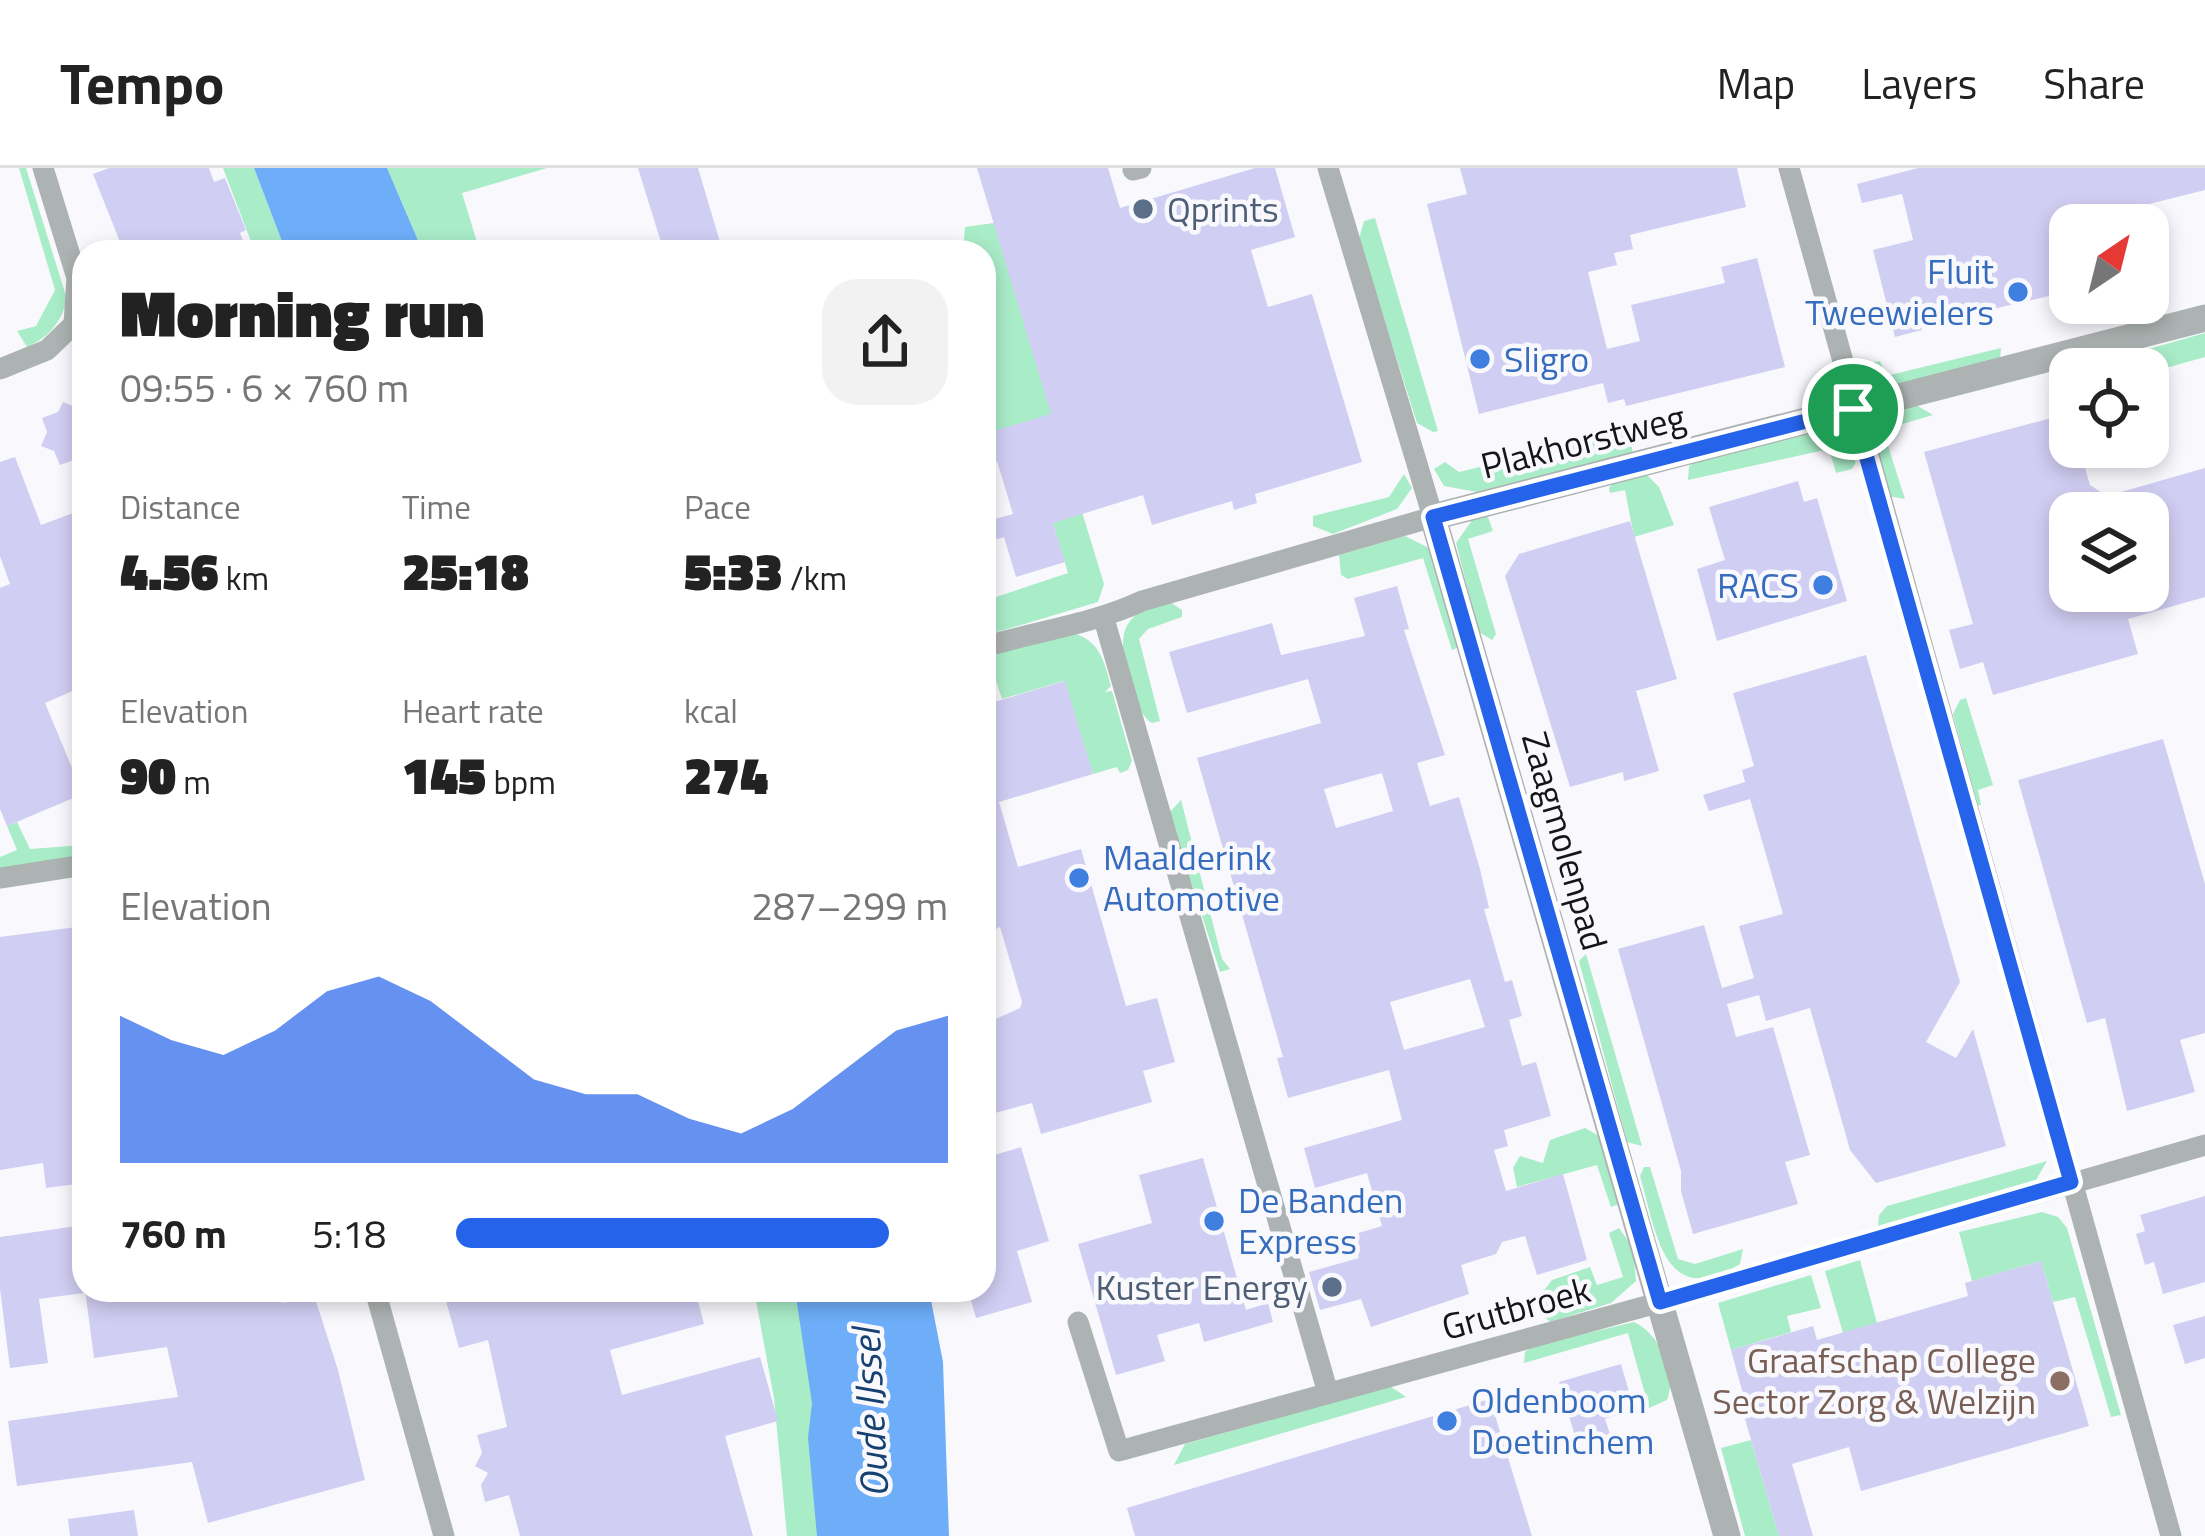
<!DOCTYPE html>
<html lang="en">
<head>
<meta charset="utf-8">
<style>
	body { margin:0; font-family:"Titillium Web",sans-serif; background:#f2f2f2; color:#222; height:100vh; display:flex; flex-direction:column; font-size:45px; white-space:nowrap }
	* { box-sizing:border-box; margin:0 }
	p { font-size:39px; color:#767676 }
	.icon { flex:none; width:66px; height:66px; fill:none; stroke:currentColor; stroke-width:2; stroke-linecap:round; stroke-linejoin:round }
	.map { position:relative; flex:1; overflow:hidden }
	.details { position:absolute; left:72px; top:72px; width:924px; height:1062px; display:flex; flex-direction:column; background:#fff; border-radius:36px; box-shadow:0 6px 18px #0003 }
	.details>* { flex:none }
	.needle { width:78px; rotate:35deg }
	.tools { position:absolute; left:2049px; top:36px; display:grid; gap:24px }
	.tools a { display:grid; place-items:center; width:120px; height:120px; border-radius:24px; background:#fff; box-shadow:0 6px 18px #0003; font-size:60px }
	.pin { position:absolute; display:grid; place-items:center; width:102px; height:102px; color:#fff; margin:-51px; border:6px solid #fff; border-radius:50%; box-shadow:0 3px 12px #0007 }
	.round { display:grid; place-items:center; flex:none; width:126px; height:126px; border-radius:36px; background:#f2f2f2 }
	.overview { display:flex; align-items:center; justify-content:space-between; height:204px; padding:0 48px }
	h1 { font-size:66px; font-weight:800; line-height:90px }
	.metrics { display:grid; grid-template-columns:repeat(3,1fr); gap:18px; height:204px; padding:12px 48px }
	.metrics div { display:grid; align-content:center }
	.metrics b { font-size:51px; font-weight:800 }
	.metrics small { font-size:33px; font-weight:400 }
	.metrics p { font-size:33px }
	.chart { height:336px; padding:24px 48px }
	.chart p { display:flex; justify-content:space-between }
	.chart svg { width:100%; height:216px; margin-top:12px; fill:#2563eb; opacity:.7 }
	ul { padding:0 48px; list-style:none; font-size:39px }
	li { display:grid; grid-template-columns:192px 144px 1fr; align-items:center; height:90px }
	li i { height:30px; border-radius:15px; background:#2563eb }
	header { display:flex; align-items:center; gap:72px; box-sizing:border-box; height:168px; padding:0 60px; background:#fff; border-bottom:3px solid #e0e0e0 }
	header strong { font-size:57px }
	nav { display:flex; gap:66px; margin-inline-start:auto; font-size:42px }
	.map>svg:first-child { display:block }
	.green { fill:#a9ecc8 }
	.water { fill:#6eaef8 }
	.building { fill:#d1cef3; fill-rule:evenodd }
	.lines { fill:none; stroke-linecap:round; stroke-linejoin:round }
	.minor { stroke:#adb3b2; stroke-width:21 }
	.tertiary { stroke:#adb3b2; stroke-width:27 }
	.route-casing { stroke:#fff; stroke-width:24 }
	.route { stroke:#2563eb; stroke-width:15 }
	.service-dot { fill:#5c6f8a; stroke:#f9f9fd; stroke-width:4.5 }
	.shop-dot { fill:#3f7fe0; stroke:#f9f9fd; stroke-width:4.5 }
	.education-dot { fill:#8d6e63; stroke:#f9f9fd; stroke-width:4.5 }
	.labels { text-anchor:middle; stroke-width:9; stroke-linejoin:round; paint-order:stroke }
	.service-label { font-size:36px; fill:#4e5e75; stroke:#f9f9fd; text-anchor:start }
	.shop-label { font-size:36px; fill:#366cbe; stroke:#f9f9fd; text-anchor:start }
	.street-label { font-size:36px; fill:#151418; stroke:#f9f9fd }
	.education-label { font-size:36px; fill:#785e54; stroke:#f9f9fd; text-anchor:end }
	.water-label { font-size:39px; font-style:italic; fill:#15406f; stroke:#f9f9fd }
</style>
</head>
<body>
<header>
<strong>Tempo</strong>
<nav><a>Map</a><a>Layers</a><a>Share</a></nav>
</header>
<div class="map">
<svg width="2205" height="1368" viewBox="0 0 2205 1368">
	<rect width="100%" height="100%" fill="#f9f9fd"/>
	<g class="green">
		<path d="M19,0h7l41,131c-6,24 -18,38 -40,48l-10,-16 19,-5 19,-36z"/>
		<path d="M223,0h31l32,84h-31z"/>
		<path d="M387,0h160l-85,25 18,59h-57z"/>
		<path d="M1375,50l63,213 -5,1 -16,-9 -58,-184 5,-18z"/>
		<path d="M994,55l110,361 -6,18 -111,33 -3,-34 84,-28 -45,-150 -39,11v-182h-21l2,-25z"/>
		<path d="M2205,165v24l-57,16v-4h-71z"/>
		<path d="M2001,180l-1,12 -114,30 -22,-10 -7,-15 23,-4 6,15z"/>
		<path d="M1916,237l17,10 -34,10 -11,21 17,53 -17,-3c-14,-42 -24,-75 28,-91z"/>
		<path d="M1823,262c19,6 27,13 33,32l-4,7 -16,4 -7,-24 -141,31 1,-14 9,-7z"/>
		<path d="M1629,263l4,23 -156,38 -33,-6 -10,-17 11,-7 14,10z"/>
		<path d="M1404,306l8,14 -15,21 -64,25 -20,-8v-10l76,-19z"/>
		<path d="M1647,307l12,12 15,38 -40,12 -9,-47 -15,3 -1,-5 4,-5z"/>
		<path d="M1487,346l6,17 -25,8 28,95 -4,6 -13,-8 -23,-89 19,-27z"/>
		<path d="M1405,368l22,11 7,10 25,90 -7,3 -29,-92 -75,21 -7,-4 -2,-20z"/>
		<path d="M1170,434l12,8v7l-34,12 -9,10 21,82 -8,2c-20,-12 -38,-79 -24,-99 10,-16 25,-17 42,-22z"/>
		<path d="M1076,466c25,9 28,28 35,52l-6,6 7,-1 20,70 -4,9 -8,3 -3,-6 -24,7 -29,-93 -62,18 -12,-36 8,-10z"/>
		<path d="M1966,530l27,87 -15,5 3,15 -4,1 -24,-92 7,-14z"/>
		<path d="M1181,632l41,159 8,10 -10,3 -51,-159z"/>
		<path d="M17,654l13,27 54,-4v13l-84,17v-18l17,-7 -10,-24z"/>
		<path d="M1586,786l56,192 -15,-4 -48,-181z"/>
		<path d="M1585,960l14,8 20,68 -8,3 -14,-42 -80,22 -4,-19 7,-12 23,7 7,-23z"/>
		<path d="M2047,993l-11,19 -8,4 -150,43 1,-12 8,-9z"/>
		<path d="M1644,999h6l28,92 17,5 48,-15 -3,15c-77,48 -84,-34 -100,-88z"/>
		<path d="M2042,1044l16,5 9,11 54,187 -10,2 -36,-120 -22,5 -12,-41 -69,20 -13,-49z"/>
		<path d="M1619,1060l14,20 3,33 -25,22 -61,19 -17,-17 19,-25 38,-13 7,18 26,-8 -14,-44z"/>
		<path d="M1860,1092l17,63 -34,10 -18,-62z"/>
		<path d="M1811,1107l10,33 -34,8 4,16 -60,18 -13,-47z"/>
		<path d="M754,1122h42l38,246h-47l-13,-138z"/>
		<path d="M1634,1154c25,11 44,52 33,78l-18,8 -21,-75 -104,30 1,-11 8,-6z"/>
		<path d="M1390,1218l16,11 -232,68 11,-21z"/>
		<path d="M1751,1272l28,96h-34l-24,-88z"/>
	</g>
	<g class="water">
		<path d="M254,0h133l36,84h-137z"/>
		<path d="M795,1122h134l14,72 6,174h-132l-9,-98 4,-35z"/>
	</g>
	<g class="building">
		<path d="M109,0h100l5,14 11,-4 21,52 -6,3 7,19h-123l-31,-78z"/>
		<path d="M638,0h60l25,84h-59z"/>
		<path d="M977,0h131l12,40 135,-40h20l20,69 -44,13 17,57 44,-13 50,168 -107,32 2,9 -23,7 -2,-9 -80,24 -9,-30 -90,28 12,39 -49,15 -12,-40 -20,6v-21l29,-8 -16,-53 -13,4v-31l67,-20z"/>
		<path d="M1460,0h277l9,39 -116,28 3,14 -19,4 3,12 -29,7 19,77 33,-8 -9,-36 94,-22 -4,-16 36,-9 28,109 -159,39 -2,-7 -16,4 -5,-20 -124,31 -52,-210 40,-10z"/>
		<path d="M1918,0h287v22l-80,20 4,15h-59v66l-149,35 1,4 -27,7 -22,-87 40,-10 -11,-46 -40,9 -5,-19z"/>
		<path d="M63,234l10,4 11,-4v63l-10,-5 -14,5 -6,-14 -13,-5 6,-14 -5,-14 16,-6z"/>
		<path d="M2070,245v34h9l11,38 17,11 98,-28v129l-77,22 10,35 -145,41 -10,-33 -23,7 -11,-39 24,-6 -49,-172zM2070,345h78v78h-78z"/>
		<path d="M15,289l26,68 43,-16v177l-39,17 38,91 -76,32 -7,-17v-221l10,-4 -10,-28v-94z"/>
		<path d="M1798,313l6,21 13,-4 30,103 -130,40 -20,-72 28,-9 -16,-53z"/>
		<path d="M1630,353l47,158 -41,12 23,80 -35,10 -1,-9 -53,15 -65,-211 14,-22z"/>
		<path d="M1397,418l12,43 -5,1 41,125 -28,8 13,43 29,-9 21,72 9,39 -5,1 21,73 7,-2 10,36 -13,4 13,46 14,-4 15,54 -47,14 4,16 -14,4 12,41 57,-17 24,86 -50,15 -12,-39 -23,6 -6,12 -35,11 8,29 -98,33 -10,-28 -41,11 -11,-38 50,-14 -7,-23 30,-9 -15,-53 -52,15 -11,-40 98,-28 -13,-50 -101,28 -11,-40 6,-1 -86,-299 124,-35 -13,-44 -121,34 -18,-61 103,-29 9,32 84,-19 -11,-38zM1382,605l11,38 -57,17 -12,-39zM1470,811l15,48 -81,23 -14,-48z"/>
		<path d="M1866,487l94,327 -34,60 30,16 17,-29 33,117 -130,37 -26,-33 -40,-142 -44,13 -7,-26 -32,9 9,33 37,-10 37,128 -25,7 13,42 -105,30 -12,-43v-20l-63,-222 86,-24 18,63 32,-10 -15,-52 44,-12 -33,-115 -41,12 -6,-16 42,-13 -3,-12 12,-4 -21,-73z"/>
		<path d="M1065,513l28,93 -94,28 19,65 63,-18 45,157 31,-8 18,64 -32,9 9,31 -111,32 -9,-31 -48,13v-92l36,-16 2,-6 -22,-75 -16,8v-230z"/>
		<path d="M2163,571l42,145v149l-25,7 15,52 -68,19 -22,-93 -18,5 -69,-243z"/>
		<path d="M84,758v257l-38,5 -3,-25 -43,7v-233z"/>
		<path d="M1021,979l28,94 -32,10 15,51 -56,16 -8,-28h16v-132z"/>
		<path d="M1203,990l43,152 22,-7 5,19 -69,20 -5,-19 -42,12 8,26 -49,14 -38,-131 74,-21 -13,-48z"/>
		<path d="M2205,1028v86l-42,12 -9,-32 -9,3 -9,-31 9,-3 -5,-16z"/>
		<path d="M84,1057v68l-45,6 9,64 -38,5 -10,-79v-52z"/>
		<path d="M2041,1093l48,165 -228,65 -12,-44 -57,17 21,72h-34l-41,-141 5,-1 -12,-44 82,-24 4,14 151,-44 -3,-13z"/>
		<path d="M85,1122h194l3,13 32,-8 24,75 27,110 -157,43 -16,-61 -175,24 -9,-65 170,-24 -11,-50 -73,11z"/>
		<path d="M443,1122h252l9,34 -94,26 12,45 138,-38 18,64 -53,15 28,100h-233l-11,-41 -24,7 -4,-17 7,-12 -13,-7 7,-13 -5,-18 30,-8 -19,-87 -29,8z"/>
		<path d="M2205,1148v42l-20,6 -12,-39z"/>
		<path d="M1621,1196l9,31 -16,5 4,15 -13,4 5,15 -33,9 -18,-61z"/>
		<path d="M1490,1231l42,137h-397l-8,-28z"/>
		<path d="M134,1342l4,26h-68l-2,-17z"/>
	</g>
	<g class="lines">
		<g class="minor">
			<path d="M1789,0l382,1368"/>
			<path d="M1133,2l8,-2"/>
			<path d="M0,201l47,-19 27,-26 3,-46 -34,-110"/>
			<path d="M1104,451l224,774"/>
			<path d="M984,479c53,-16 109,-23 158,-46l291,-84 -105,-349"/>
			<path d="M0,710l84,-13"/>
			<path d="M375,1122l69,246"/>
			<path d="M1078,1154l41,129 542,-149 544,-157"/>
		</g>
		<path class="tertiary" d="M1727,1368l-294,-1019 772,-199"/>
	</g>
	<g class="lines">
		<defs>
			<path id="route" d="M1853,241l218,773 -411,120 -227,-785z"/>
		</defs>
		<use href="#route" class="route-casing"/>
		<use href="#route" class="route"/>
	</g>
	<g class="service-dot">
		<circle cx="1143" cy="41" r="12"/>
		<circle cx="1332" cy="1119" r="12"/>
	</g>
	<g class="shop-dot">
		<circle cx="2018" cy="124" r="12"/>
		<circle cx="1480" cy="191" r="12"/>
		<circle cx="1823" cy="417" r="12"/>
		<circle cx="1079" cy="710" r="12"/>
		<circle cx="1214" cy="1053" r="12"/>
		<circle cx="1447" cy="1253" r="12"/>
	</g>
	<circle class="education-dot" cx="2060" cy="1213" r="12"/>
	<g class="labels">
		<g class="service-label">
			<text x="1167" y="54">Qprints</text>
			<text x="1308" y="1132" text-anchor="end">Kuster Energy</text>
		</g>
		<g class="shop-label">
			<text x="1994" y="116" text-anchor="end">Fluit<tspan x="1994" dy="41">Tweewielers</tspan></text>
			<text x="1504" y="204">Sligro</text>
			<text x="1799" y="430" text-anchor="end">RACS</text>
			<text x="1103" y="702">Maalderink<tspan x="1103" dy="41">Automotive</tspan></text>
			<text x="1238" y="1045">De Banden<tspan x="1238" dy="41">Express</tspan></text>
			<text x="1471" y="1245">Oldenboom<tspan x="1471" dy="41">Doetinchem</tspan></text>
		</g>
		<g class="street-label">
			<text transform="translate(1583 273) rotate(-14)" y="13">Plakhorstweg</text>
			<text transform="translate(1565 673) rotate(74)" y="13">Zaagmolenpad</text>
			<text transform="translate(1516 1140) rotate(-15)" y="13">Grutbroek</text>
		</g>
		<g class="education-label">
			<text x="2036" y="1205">Graafschap College<tspan x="2036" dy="41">Sector Zorg &amp; Welzijn</tspan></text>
		</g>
		<g class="water-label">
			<text transform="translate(870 1245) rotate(-93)" y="14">Oude IJssel</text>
		</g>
	</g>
</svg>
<div class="tools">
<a><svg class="needle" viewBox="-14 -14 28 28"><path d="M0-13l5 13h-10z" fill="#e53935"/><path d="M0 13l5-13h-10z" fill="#767676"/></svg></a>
<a><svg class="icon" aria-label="locate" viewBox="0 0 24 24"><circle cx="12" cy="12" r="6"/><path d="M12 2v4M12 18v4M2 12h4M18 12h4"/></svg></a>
<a><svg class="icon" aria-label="layers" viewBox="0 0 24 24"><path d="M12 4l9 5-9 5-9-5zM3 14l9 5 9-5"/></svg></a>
</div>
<div class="pin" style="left:1853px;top:241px;background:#1e9e55"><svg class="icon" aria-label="arrive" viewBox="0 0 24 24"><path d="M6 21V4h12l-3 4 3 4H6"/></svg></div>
<section class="details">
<div class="overview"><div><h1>Morning run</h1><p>09:55 · 6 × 760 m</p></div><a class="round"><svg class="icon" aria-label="share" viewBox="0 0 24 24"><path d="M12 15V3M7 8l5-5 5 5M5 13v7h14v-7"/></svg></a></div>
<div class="metrics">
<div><p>Distance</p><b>4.56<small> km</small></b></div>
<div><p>Time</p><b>25:18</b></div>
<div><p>Pace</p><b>5:33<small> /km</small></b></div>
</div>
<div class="metrics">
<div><p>Elevation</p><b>90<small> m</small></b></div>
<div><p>Heart rate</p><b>145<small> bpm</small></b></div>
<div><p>kcal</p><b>274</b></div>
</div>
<div class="chart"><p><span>Elevation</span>287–299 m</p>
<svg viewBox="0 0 160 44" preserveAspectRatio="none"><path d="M0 44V14L10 19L20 22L30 17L40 9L50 6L60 11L70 19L80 27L90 30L100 30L110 35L120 38L130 33L140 25L150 17L160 14V44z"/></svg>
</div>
<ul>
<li><b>760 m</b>5:18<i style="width:88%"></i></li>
</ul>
</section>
</div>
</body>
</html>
